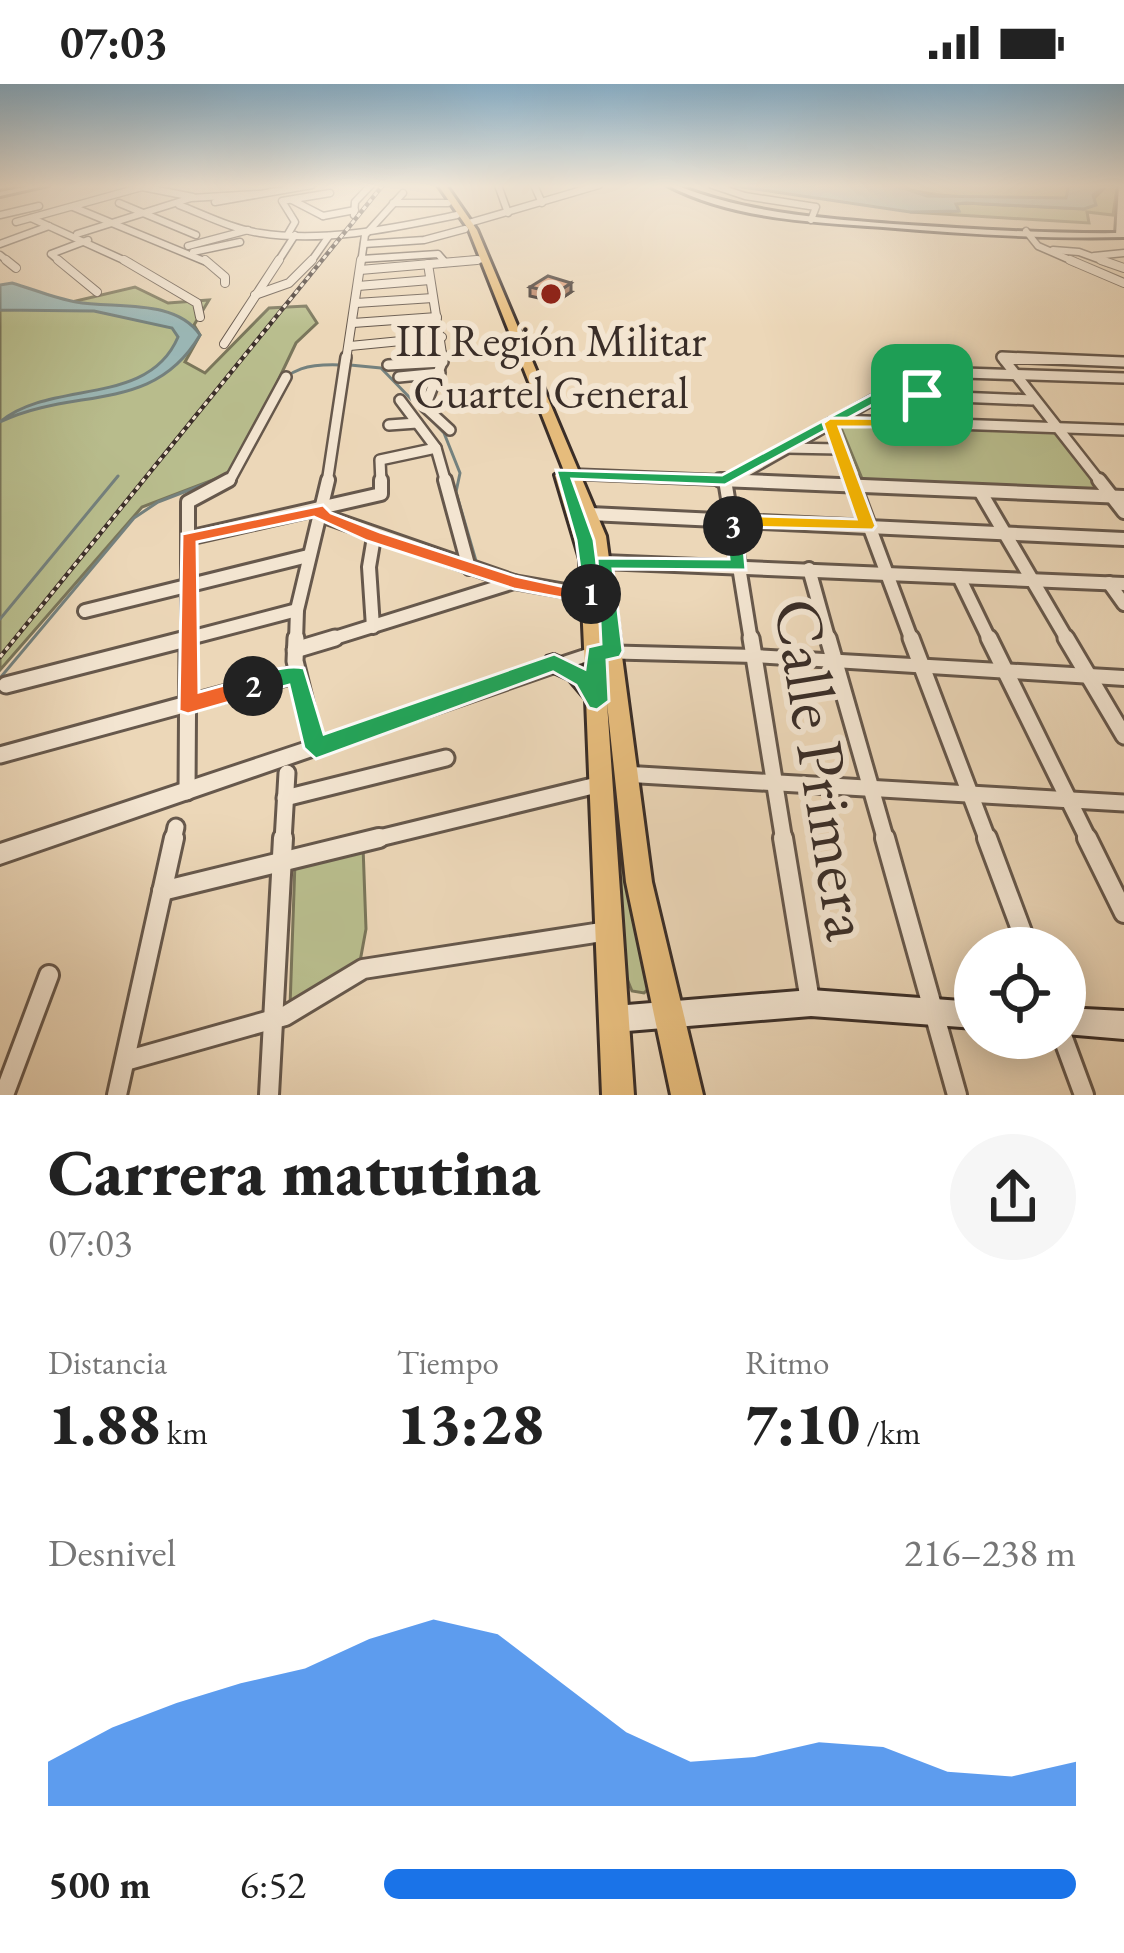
<!DOCTYPE html>
<html lang="es">
<head>
<meta charset="utf-8">
<style>
	body { margin:0; font-family:"EB Garamond",serif; background:#f6f6f6; color:#222; height:100vh; display:flex; flex-direction:column; font-size:45px; white-space:nowrap }
	* { box-sizing:border-box; margin:0 }
	p { font-size:39px; color:#767676 }
	.icon { flex:none; width:66px; height:66px; fill:none; stroke:currentColor; stroke-width:2; stroke-linecap:round; stroke-linejoin:round }
	.map { position:relative; height:1011px; overflow:hidden }
	.panel { display:flex; flex-direction:column; background:#fff; flex:1 }
	.panel>* { flex:none }
	.fabs { position:absolute; left:954px; top:843px; display:grid; gap:24px }
	.fabs a { display:grid; place-items:center; width:132px; height:132px; border-radius:50%; background:#fff; box-shadow:0 6px 30px #0003; font-size:60px }
	.pin { position:absolute; display:grid; place-items:center; width:102px; height:102px; color:#fff; margin:-51px; border-radius:24px; box-shadow:0 6px 18px #0006 }
	.km { position:absolute; width:60px; height:60px; margin:-30px; border-radius:50%; background:#222; color:#fff; font-size:33px; line-height:60px; text-align:center }
	.round { display:grid; place-items:center; flex:none; width:126px; height:126px; border-radius:63px; background:#f6f6f6 }
	.summary { display:flex; align-items:center; justify-content:space-between; height:204px; padding:0 48px }
	h1 { font-size:66px; font-weight:800; line-height:90px }
	.metrics { display:grid; grid-template-columns:repeat(3,1fr); gap:18px; height:204px; padding:12px 48px }
	.metrics div { display:grid; align-content:center }
	.metrics b { font-size:60px; font-weight:800 }
	.metrics small { font-size:33px; font-weight:400 }
	.metrics p { font-size:33px }
	.chart { height:336px; padding:24px 48px }
	.chart p { display:flex; justify-content:space-between }
	.chart svg { width:100%; height:216px; margin-top:12px; fill:#1a73e8; opacity:.7 }
	ul { padding:0 48px; list-style:none; font-size:39px }
	li { display:grid; grid-template-columns:192px 144px 1fr; align-items:center; height:90px }
	li i { height:30px; border-radius:15px; background:#1a73e8 }
	.status { display:flex; justify-content:space-between; align-items:center; height:84px; padding:0 60px; background:#fff; direction:ltr }
	.status svg { height:33px; fill:currentColor }
	.map>svg:first-child { display:block }
	.green { fill:#b9be8e; stroke:#7a765b; stroke-width:3 }
	.water { fill:#9bb8b7; stroke:#74817e; stroke-width:3 }
	.lines { fill:none; stroke-linecap:round; stroke-linejoin:round }
	.stream { stroke:#74817e; stroke-width:3 }
	.minor-far5-casing { stroke:#66584c; stroke-width:9 }
	.minor-far4-casing { stroke:#66584c; stroke-width:10 }
	.minor-far3-casing { stroke:#66584c; stroke-width:14 }
	.minor-far2-casing { stroke:#66584c; stroke-width:18 }
	.minor-far1-casing { stroke:#66584c; stroke-width:21 }
	.minor-casing { stroke:#66584c; stroke-width:24 }
	.tertiary-casing { stroke:#66584c; stroke-width:6 }
	.secondary-casing { stroke:#3a2e28; stroke-width:6 }
	.primary-casing { stroke:#3a2e28; stroke-width:6 }
	.minor-far5 { stroke:#f3e5d1; stroke-width:6 }
	.minor-far4 { stroke:#f3e5d1; stroke-width:8 }
	.minor-far3 { stroke:#f3e5d1; stroke-width:9 }
	.minor-far2 { stroke:#f3e5d1; stroke-width:12 }
	.minor-far1 { stroke:#f3e5d1; stroke-width:15 }
	.minor { stroke:#f3e5d1; stroke-width:18 }
	.tertiary { fill:#f3e5d1; fill-rule:evenodd }
	.secondary { fill:#f3e5d1; fill-rule:evenodd }
	.primary { fill:#e6bc7c; fill-rule:evenodd }
	.rail-casing { stroke:#3a2e28; stroke-width:4.5 }
	.rail { stroke:#f3e5d1; stroke-width:3; stroke-dasharray:4.5; stroke-linecap:butt }
	.wall { fill:#be8465; stroke:#3a2e28; stroke-width:3 }
	.shaded-wall { fill:#9b6c52; stroke:#3a2e28; stroke-width:3 }
	.building { fill:#dd9a75; stroke:#3a2e28; stroke-width:3 }
	.split-1 { fill:#22a559; stroke:#fff; stroke-width:3 }
	.split-2 { fill:#f0652b; stroke:#fff; stroke-width:3 }
	.split-3 { fill:#22a559; stroke:#fff; stroke-width:3 }
	.split-4 { fill:#f5b400; stroke:#fff; stroke-width:3 }
	.poi-dot { fill:#8f2418; stroke:#f3e5d1; stroke-width:4.5 }
	.labels { text-anchor:middle; stroke-width:12; stroke-linejoin:round; paint-order:stroke }
	.far-poi-label { font-size:45px; fill:#3a2e28; stroke:#f3e5d1 }
	.near-street-label { font-size:66px; fill:#3a2e28; stroke:#f3e5d1 }
</style>
</head>
<body>
<div class="status"><b>07:03</b><svg viewBox="0 0 49 12"><path d="M0 12V9h3v3zM5 12V6h3v6zM10 12V3h3v9zM15 12V0h3v12zM26 1h20v11H26zM47 4h2v5h-2z"/></svg></div>
<div class="map">
<svg width="1124" height="1011" viewBox="0 0 1124 1011">
	<rect width="100%" height="100%" fill="#ecd7b8"/>
	<filter id="stains"><feTurbulence type="fractalNoise" baseFrequency=".00167" numOctaves="4"/><feColorMatrix values="0 0 0 0 .2 0 0 0 0 .09 0 0 0 0 .02 0 0 0 .5 -.17"/></filter>
	<radialGradient id="worn" r=".72"><stop offset=".6" stop-color="#630" stop-opacity="0"/><stop offset="1" stop-color="#630" stop-opacity=".3"/></radialGradient>
	<g class="green">
		<path d="M894,101h175l-2,13c-45,1 -134,3 -173,-13z"/>
		<path d="M1107,101h17l-7,4 -4,26 -26,-3 2,11 -179,-11 47,-1 -2,-7 11,-1 118,6z"/>
		<path d="M135,203l33,16 41,-3 -15,25 6,10 -15,27 20,11 64,-65 37,-2 11,17 -21,20 -54,113 -16,19 -84,32 -142,163v-360l42,-1z"/>
		<path d="M839,339l216,8 48,60 -240,-10z"/>
		<path d="M612,700l39,203 -7,6 -12,-2 -7,-17z"/>
		<path d="M363,762l3,83 -7,38 -69,40 5,-145z"/>
	</g>
	<g class="water">
		<path d="M728,101h166l33,11 139,2 3,-13h38l-14,10 3,10 -12,4 -118,-6 -10,1 3,7 -49,1z"/>
		<path d="M12,199c21,6 42,15 64,19 39,7 99,-4 124,33 -47,80 -125,51 -200,87 51,-43 148,-14 178,-85l-6,-9 -78,-17 -94,-1v-25z"/>
	</g>
	<g class="lines">
		<g class="stream">
			<path d="M350,281l31,3 63,65 16,40 -4,19 20,69 8,4"/>
			<path d="M272,309c16,-26 39,-29 68,-28"/>
			<path d="M504,488l26,7"/>
			<path d="M557,499l16,1"/>
			<path d="M0,535l118,-143"/>
			<path d="M0,594l134,-160 24,-16 65,-25"/>
		</g>
		<defs>
			<g id="minor-far5">
				<path d="M498,101l10,28"/>
				<path d="M534,101l8,18"/>
				<path d="M712,101l33,11 71,11 -5,13"/>
				<path d="M137,102l56,11"/>
				<path d="M292,116l31,16"/>
				<path d="M215,118l97,-17"/>
				<path d="M119,119l77,32"/>
				<path d="M393,119h55"/>
				<path d="M179,121c26,10 53,24 81,28 65,10 133,-5 197,-18"/>
				<path d="M73,123l136,56"/>
				<path d="M0,131l39,-9"/>
				<path d="M354,131l1,-13 16,-17"/>
				<path d="M323,132l32,-6"/>
				<path d="M31,134l99,45"/>
				<path d="M16,138l126,-35"/>
				<path d="M469,139l130,-38"/>
				<path d="M1026,147l12,15 39,17"/>
				<path d="M77,150l114,-36 67,-4"/>
				<path d="M288,150l7,-12 -13,-21 48,-8"/>
				<path d="M0,160l49,-18"/>
				<path d="M364,160l60,-4 41,-11"/>
				<path d="M188,162l60,-16"/>
				<path d="M1053,166l26,2 30,11"/>
				<path d="M193,168l47,-10"/>
				<path d="M0,171l10,8"/>
				<path d="M1094,172l30,-3"/>
				<path d="M361,175l77,-5 7,8"/>
				<path d="M62,179l-11,-9 37,-14"/>
				<path d="M277,179l18,-28"/>
				<path d="M310,179l19,-27"/>
				<path d="M361,179l4,-28 38,-42"/>
				<path d="M443,179l42,-4"/>
			</g>
			<g id="minor-far4">
				<path d="M6,176l10,8"/>
				<path d="M58,176l39,32"/>
				<path d="M124,176l73,43 3,14"/>
				<path d="M205,176l20,17v6"/>
				<path d="M1070,176l54,23"/>
				<path d="M1101,176l23,8"/>
				<path d="M428,180l15,96"/>
				<path d="M360,186l117,-10"/>
				<path d="M358,202l72,-6"/>
				<path d="M255,211l34,-12 23,-23"/>
				<path d="M356,219l77,-5"/>
				<path d="M353,239l84,-6"/>
				<path d="M224,260l55,-84"/>
				<path d="M350,262l92,-9"/>
				<path d="M346,276l15,-100"/>
				<path d="M1004,276h64"/>
			</g>
			<g id="minor-far3">
				<path d="M444,273l-19,50 25,23"/>
				<path d="M388,281l55,-3"/>
				<path d="M399,293l41,-4"/>
				<path d="M400,316l36,48 10,35"/>
				<path d="M837,336l287,10"/>
				<path d="M830,339l23,60"/>
				<path d="M940,340l-22,-40 15,-12 191,6"/>
				<path d="M389,341l28,-2"/>
				<path d="M786,364l53,1"/>
				<path d="M569,390l224,9"/>
				<path d="M224,399l6,-3 56,-103"/>
				<path d="M327,399l19,-126"/>
				<path d="M381,399l-1,-23 56,-12"/>
				<path d="M726,399l157,-89 149,6"/>
				<path d="M1101,399l-99,-126 122,5"/>
			</g>
			<g id="minor-far2">
				<path d="M445,396l24,88"/>
				<path d="M720,396l404,17"/>
				<path d="M725,396l26,161"/>
				<path d="M852,396l60,161"/>
				<path d="M1099,396l25,32"/>
				<path d="M980,407l88,150"/>
				<path d="M590,430l534,25"/>
				<path d="M321,431l193,67 52,9 26,13"/>
				<path d="M188,454l193,-44v-14"/>
				<path d="M603,478l521,22"/>
				<path d="M809,485l20,72"/>
				<path d="M959,493l31,64"/>
				<path d="M1109,499l15,21"/>
				<path d="M85,527l223,-55"/>
				<path d="M373,543l-4,-60 5,-30"/>
				<path d="M178,557l119,-31"/>
				<path d="M188,557v-139l41,-22"/>
				<path d="M296,557l1,-31 31,-130"/>
				<path d="M325,557l189,-59"/>
			</g>
			<g id="minor-far1">
				<path d="M296,554l-1,23 21,87"/>
				<path d="M751,554l33,203"/>
				<path d="M828,554l58,203"/>
				<path d="M911,554l77,203"/>
				<path d="M989,554l100,203"/>
				<path d="M1066,554l58,98"/>
				<path d="M295,566l40,-12"/>
				<path d="M6,601l184,-47"/>
				<path d="M0,671l297,-81"/>
				<path d="M623,690l501,29"/>
				<path d="M187,708l1,-154"/>
				<path d="M285,714l161,-40"/>
				<path d="M173,757l3,-14"/>
				<path d="M283,757l4,-68"/>
				<path d="M367,757l234,-57"/>
			</g>
			<g id="minor">
				<path d="M783,754l27,163"/>
				<path d="M885,754l72,257"/>
				<path d="M987,754l41,110"/>
				<path d="M1087,754l37,75"/>
				<path d="M162,807l217,-53"/>
				<path d="M1063,954l21,57"/>
				<path d="M125,977l160,-45 78,-47 245,-38"/>
				<path d="M4,1011l45,-120"/>
				<path d="M117,1011l57,-257"/>
				<path d="M269,1011l14,-257"/>
			</g>
			<g id="tertiary">
				<path d="M35,101h13l-48,11v-4z"/>
				<path d="M1119,101h5v50l-4,2 -4,-2z"/>
				<path d="M596,562l159,4 369,21v14l-369,-23 -159,-4 -596,206v-20z"/>
			</g>
			<g id="secondary">
				<path d="M667,101h9c70,28 143,33 217,39 77,5 154,10 231,9v4c-80,2 -160,-3 -241,-10 -72,-5 -151,-8 -216,-42z"/>
				<path d="M811,906l164,12v26l-164,-12 -196,16 -10,-3 -3,-10 3,-10 10,-3z"/>
				<path d="M1065,924l59,3v28l-59,-5z"/>
			</g>
			<path id="primary" d="M438,101h8l31,45 129,306 46,346 51,213h-32l-45,-213 -19,-179 27,392h-32l-16,-396 -17,-20 -22,-10 -3,-6 3,-6 7,-2 31,14 -5,-110 -25,-84 9,-4 -95,-241z"/>
		</defs>
		<use href="#minor-far5" class="minor-far5-casing"/>
		<use href="#minor-far4" class="minor-far4-casing"/>
		<use href="#minor-far3" class="minor-far3-casing"/>
		<use href="#minor-far2" class="minor-far2-casing"/>
		<use href="#minor-far1" class="minor-far1-casing"/>
		<use href="#minor" class="minor-casing"/>
		<use href="#tertiary" class="tertiary-casing"/>
		<use href="#secondary" class="secondary-casing"/>
		<use href="#primary" class="primary-casing"/>
		<use href="#minor-far5" class="minor-far5"/>
		<use href="#minor-far4" class="minor-far4"/>
		<use href="#minor-far3" class="minor-far3"/>
		<use href="#minor-far2" class="minor-far2"/>
		<use href="#minor-far1" class="minor-far1"/>
		<use href="#minor" class="minor"/>
		<use href="#tertiary" class="tertiary"/>
		<use href="#secondary" class="secondary"/>
		<use href="#primary" class="primary"/>
		<defs>
			<path id="rail" d="M0,573l383,-472"/>
		</defs>
		<use href="#rail" class="rail-casing"/>
		<use href="#rail" class="rail"/>
	</g>
	<path class="wall" d="M530,203l41,5 -15,10 -26,-6z"/>
	<path class="shaded-wall" d="M571,199v9l-15,10v-9z"/>
	<path class="building" d="M548,192l23,7 -15,10 -26,-6z"/>
	<linearGradient id="sky" x2="0" y2="1"><stop stop-color="#89b6d4"/><stop offset="0.42" stop-color="#f6eddf"/><stop offset="1" stop-color="#f6eddf" stop-opacity="0"/></linearGradient>
	<rect width="1124" height="243" fill="url(#sky)"/>
	<path class="split-1" d="M878,307h44l7,4 -7,4 -37,-1 -160,87 -153,-6 22,61 7,54 -3,5h-14l-8,-59 -20,-70 166,5z"/>
	<path class="split-2" d="M323,421l8,8 49,19 135,44 68,15 15,-2 4,15 -10,7 -30,-13 -48,-9 -147,-48 -53,-24 -117,25 2,150 54,-15 11,9 -3,7 -73,21 -9,-3 3,-177z"/>
	<path class="split-3" d="M733,437l9,5 4,44 -133,-1 10,82 -3,6 -13,3 2,41 -12,9 -8,-2 -13,-23 -23,-13 -237,87 -12,-11 -15,-63 -36,10 -11,-9c10,-13 45,-22 62,-18l20,66 230,-80 31,15 3,-22 13,-3 -4,-86 132,1 -4,-33z"/>
	<path class="split-4" d="M922,307l7,4 16,32h-106l37,99 -3,4 -131,-3 -15,4 -3,-10 9,-6 123,4 -33,-96 7,-5 100,1 -15,-24z"/>
	<circle class="poi-dot" cx="551" cy="210" r="12"/>
	<g class="labels">
		<g class="far-poi-label">
			<text x="551" y="272">III Región Militar<tspan x="551" dy="52">Cuartel General</tspan></text>
		</g>
		<g class="near-street-label">
			<text transform="translate(824 685) rotate(81)" y="23">Calle Primera</text>
		</g>
	</g>
	<rect width="100%" height="100%" filter="url(#stains)"/>
	<rect width="100%" height="100%" fill="url(#worn)"/>
</svg>
<div class="fabs">
<a><svg class="icon" aria-label="locate" viewBox="0 0 24 24"><circle cx="12" cy="12" r="6"/><path d="M12 2v4M12 18v4M2 12h4M18 12h4"/></svg></a>
</div>
<div class="pin" style="left:922px;top:311px;background:#1e9e55"><svg class="icon" aria-label="arrive" viewBox="0 0 24 24"><path d="M6 21V4h12l-3 4 3 4H6"/></svg></div>
<b class="km" style="left:591px;top:510px">1</b>
<b class="km" style="left:253px;top:602px">2</b>
<b class="km" style="left:733px;top:442px">3</b>
</div>
<section class="panel">
<div class="summary"><div><h1>Carrera matutina</h1><p>07:03</p></div><a class="round"><svg class="icon" aria-label="share" viewBox="0 0 24 24"><path d="M12 15V3M7 8l5-5 5 5M5 13v7h14v-7"/></svg></a></div>
<div class="metrics">
<div><p>Distancia</p><b>1.88<small> km</small></b></div>
<div><p>Tiempo</p><b>13:28</b></div>
<div><p>Ritmo</p><b>7:10<small> /km</small></b></div>
</div>
<div class="chart"><p><span>Desnivel</span>216–238 m</p>
<svg viewBox="0 0 160 44" preserveAspectRatio="none"><path d="M0 44V35L10 28L20 23L30 19L40 16L50 10L60 6L70 9L80 19L90 29L100 35L110 34L120 31L130 32L140 37L150 38L160 35V44z"/></svg>
</div>
<ul>
<li><b>500 m</b>6:52<i style="width:100%"></i></li>
</ul>
</section>
</body>
</html>
